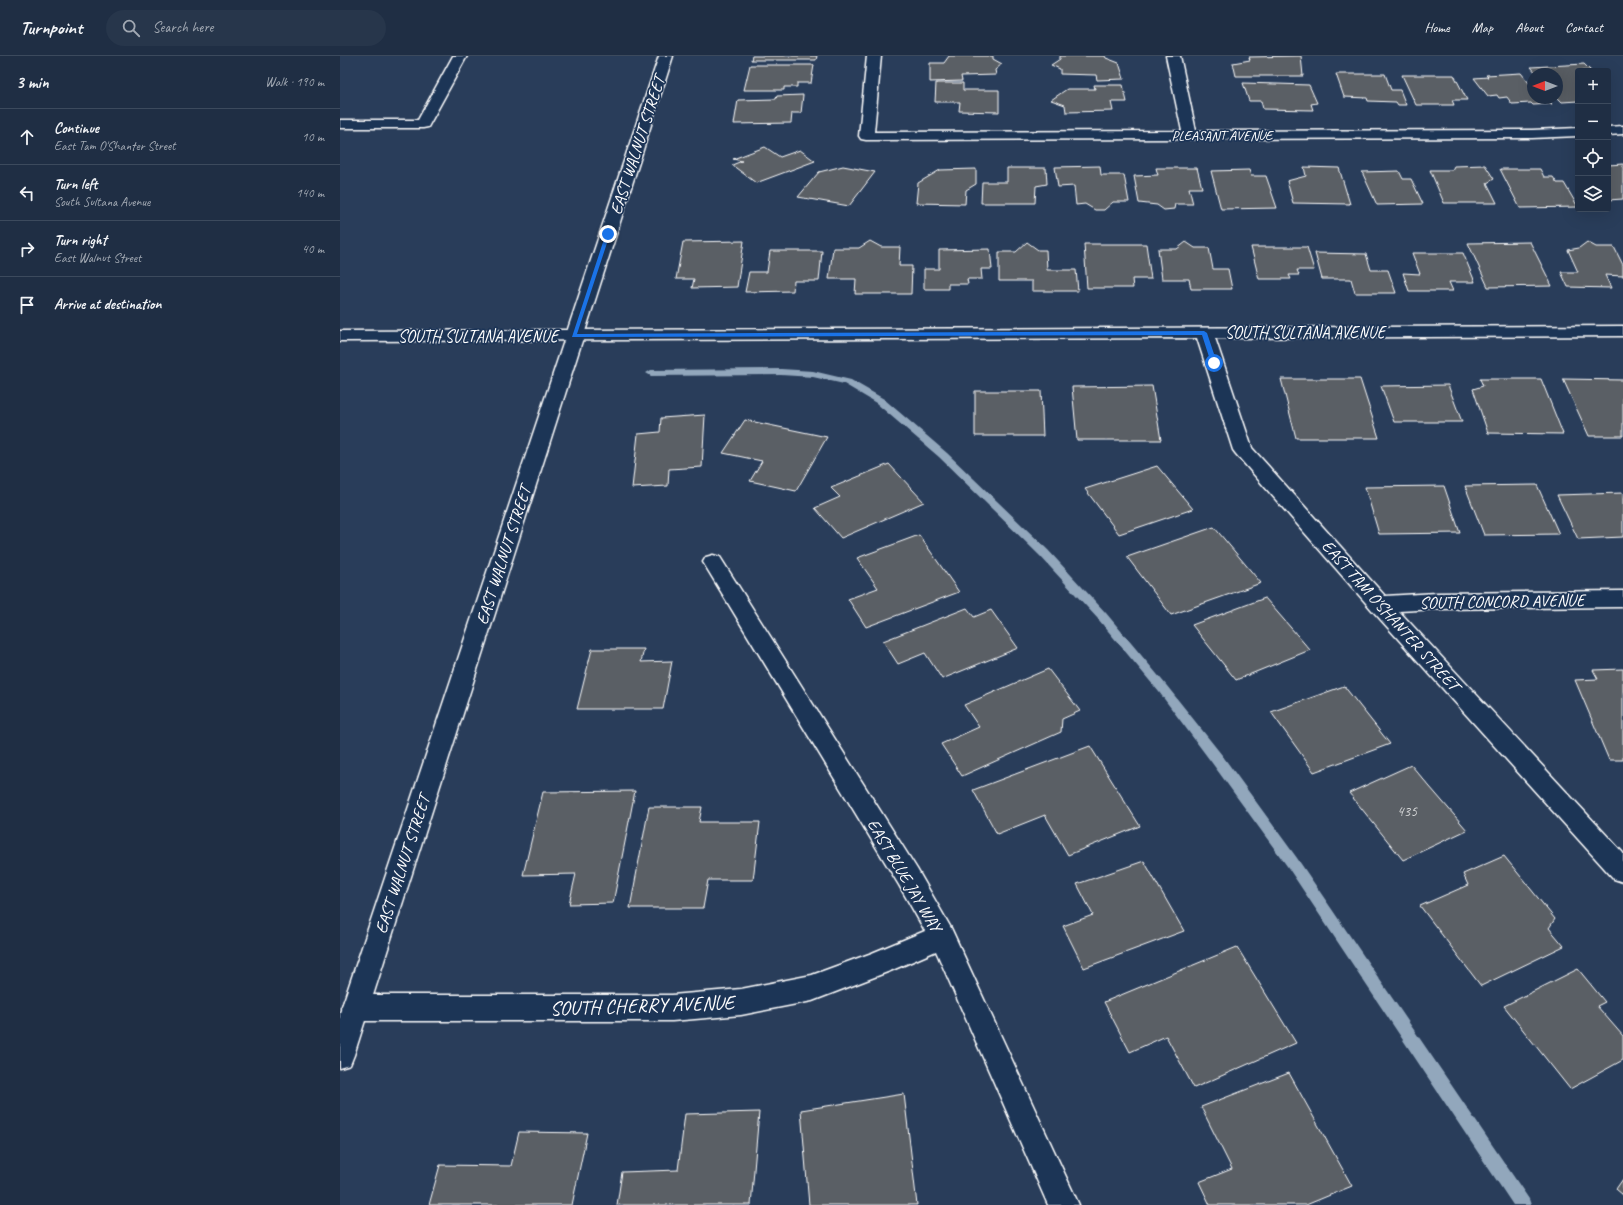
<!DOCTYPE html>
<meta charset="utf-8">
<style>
:root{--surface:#1f2e44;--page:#27364b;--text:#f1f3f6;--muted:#a1a8b2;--line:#3c4a5d}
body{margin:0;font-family:Caveat,sans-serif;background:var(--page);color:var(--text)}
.controls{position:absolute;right:12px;top:12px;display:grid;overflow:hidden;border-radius:4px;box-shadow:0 4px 16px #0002}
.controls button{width:36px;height:36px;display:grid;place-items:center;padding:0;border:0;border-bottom:1px solid var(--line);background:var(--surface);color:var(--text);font:20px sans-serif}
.compass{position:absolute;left:1187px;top:12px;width:36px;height:36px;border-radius:50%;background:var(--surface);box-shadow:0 4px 16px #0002;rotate:270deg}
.stop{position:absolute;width:12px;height:12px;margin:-9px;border:3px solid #1a73e8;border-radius:50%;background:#fff}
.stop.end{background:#1a73e8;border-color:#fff;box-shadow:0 1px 4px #0008}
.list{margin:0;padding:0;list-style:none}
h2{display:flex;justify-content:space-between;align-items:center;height:52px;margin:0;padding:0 16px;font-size:17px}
h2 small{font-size:13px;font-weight:400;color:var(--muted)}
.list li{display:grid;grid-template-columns:26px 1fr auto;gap:12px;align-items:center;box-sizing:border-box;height:56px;padding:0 16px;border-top:1px solid var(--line)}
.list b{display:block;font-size:15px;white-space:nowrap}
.list p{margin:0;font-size:13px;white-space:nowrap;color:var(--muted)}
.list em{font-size:13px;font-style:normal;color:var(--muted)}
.icon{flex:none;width:22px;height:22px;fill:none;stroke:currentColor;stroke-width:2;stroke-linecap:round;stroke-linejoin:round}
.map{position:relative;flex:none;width:1283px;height:1149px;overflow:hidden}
header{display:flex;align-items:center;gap:24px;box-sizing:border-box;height:56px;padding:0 20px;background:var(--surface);border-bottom:1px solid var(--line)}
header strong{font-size:19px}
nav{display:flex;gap:22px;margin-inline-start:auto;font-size:14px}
.search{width:280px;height:36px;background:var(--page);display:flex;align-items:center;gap:10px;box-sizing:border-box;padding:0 14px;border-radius:22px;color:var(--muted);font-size:15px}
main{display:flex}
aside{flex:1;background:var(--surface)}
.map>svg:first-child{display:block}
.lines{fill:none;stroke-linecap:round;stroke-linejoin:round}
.stream{fill:#92a7bc;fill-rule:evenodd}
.building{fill:#5a5f65;stroke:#fff}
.street-casing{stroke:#fff;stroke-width:3}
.secondary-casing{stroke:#fff;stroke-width:3}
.street{fill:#1d3557;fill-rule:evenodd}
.secondary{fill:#1d3557;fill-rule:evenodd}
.route{fill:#1a73e8}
.labels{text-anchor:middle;stroke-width:3.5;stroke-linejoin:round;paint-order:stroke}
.far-street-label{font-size:14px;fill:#fff;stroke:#1d3557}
.number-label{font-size:15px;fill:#d6d7d8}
.street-label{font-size:17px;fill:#fff;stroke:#1d3557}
.near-street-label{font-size:20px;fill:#fff;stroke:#1d3557}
</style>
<header>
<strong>Turnpoint</strong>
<div class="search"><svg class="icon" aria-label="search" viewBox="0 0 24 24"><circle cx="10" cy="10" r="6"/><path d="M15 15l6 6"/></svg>Search here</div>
<nav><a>Home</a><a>Map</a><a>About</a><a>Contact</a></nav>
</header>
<main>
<aside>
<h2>3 min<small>Walk · 190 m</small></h2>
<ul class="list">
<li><svg class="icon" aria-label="ahead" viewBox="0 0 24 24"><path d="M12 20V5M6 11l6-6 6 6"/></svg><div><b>Continue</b><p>East Tam O'Shanter Street</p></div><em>10 m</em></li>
<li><svg class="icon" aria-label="left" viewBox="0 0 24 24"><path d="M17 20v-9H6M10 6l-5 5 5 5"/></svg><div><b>Turn left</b><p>South Sultana Avenue</p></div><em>140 m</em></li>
<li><svg class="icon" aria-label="right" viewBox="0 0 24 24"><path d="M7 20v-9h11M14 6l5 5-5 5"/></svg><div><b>Turn right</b><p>East Walnut Street</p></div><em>40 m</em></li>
<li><svg class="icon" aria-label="arrive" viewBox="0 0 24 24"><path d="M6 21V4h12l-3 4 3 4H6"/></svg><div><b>Arrive at destination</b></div></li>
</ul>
</aside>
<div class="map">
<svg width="1283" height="1149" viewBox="0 0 1283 1149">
<rect width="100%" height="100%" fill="#293d5a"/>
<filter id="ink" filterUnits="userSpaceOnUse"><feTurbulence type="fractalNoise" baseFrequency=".025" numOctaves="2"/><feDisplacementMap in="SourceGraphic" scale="8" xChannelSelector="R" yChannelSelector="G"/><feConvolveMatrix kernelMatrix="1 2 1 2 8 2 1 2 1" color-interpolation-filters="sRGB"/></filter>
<g filter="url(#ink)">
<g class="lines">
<polygon class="stream" points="441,313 473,315 511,324 544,343 607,397 708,494 766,557 827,630 882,699 957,802 1189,1143 1191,1149 1173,1149 947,810 872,707 819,636 758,563 700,500 599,401 536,347 504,328 473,321 441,319 311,320 306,317 311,314"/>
</g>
<g class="building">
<polygon points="412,0 477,0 476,4 411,4"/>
<polygon points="609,0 653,0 653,3 662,8 655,14 656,19 621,20 622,25 590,26 590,7 604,7"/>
<polygon points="720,0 765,0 766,2 779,7 784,23 757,24 756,19 720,18 720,13 711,9 720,3"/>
<polygon points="961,0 963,20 896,20 893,7 910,4 909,1"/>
<polygon points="1244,8 1251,15 1238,15 1238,45 1222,46 1217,41 1217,18 1197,18 1191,11"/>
<polygon points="410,9 474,9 471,27 457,27 457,31 444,31 444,34 404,34"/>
<polygon points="1181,17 1193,32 1193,42 1207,42 1212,48 1193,49 1191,47 1172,48 1167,41 1159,42 1157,39 1148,40 1134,22 1148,21 1146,19"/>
<polygon points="996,18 1045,18 1051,34 1060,34 1066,49 1058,49 1056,46 1028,45 1027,42 1004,41"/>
<polygon points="1062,19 1114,19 1127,44 1112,44 1114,49 1076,49"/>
<polygon points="596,27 623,27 623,34 659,34 659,56 619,55 620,46 595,46"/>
<polygon points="903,27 969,29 977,47 971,48 973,54 923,53 921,45 909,45"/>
<polygon points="754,29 783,29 787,46 771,46 773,55 726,56 725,49 711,44 727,33 755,33"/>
<polygon points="463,39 461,57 452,57 451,67 394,68 398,44 436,43 437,40"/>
<polygon points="425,91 440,101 460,94 475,105 416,127 392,109 402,105 393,103"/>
<polygon points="1283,108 1283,143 1268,144 1268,109"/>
<polygon points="1145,109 1154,123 1147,127 1157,147 1104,147 1090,114 1112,114 1114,110"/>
<polygon points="503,110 535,116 509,150 458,141 479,116"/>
<polygon points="760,110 761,119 784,119 789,146 773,146 764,154 755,154 745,148 736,149 734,130 718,131 715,111"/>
<polygon points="964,111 999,112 1010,148 953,147 947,125 966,120"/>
<polygon points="667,112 706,112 707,128 696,130 695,147 641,147 642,126 667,126"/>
<polygon points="816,112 857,112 862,132 849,132 853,148 835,148 834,153 824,154 817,149 799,147 794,120 818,119"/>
<polygon points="636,113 636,128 626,134 625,148 576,147 578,127 600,114"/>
<polygon points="1160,113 1200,113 1204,121 1213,121 1217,127 1224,127 1238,151 1180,152"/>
<polygon points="909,114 911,120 926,120 937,152 881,153 871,115"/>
<polygon points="1059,115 1063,123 1071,123 1083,148 1037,149 1022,116"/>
<polygon points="404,185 397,231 352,232 354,223 336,223 343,186"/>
<polygon points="530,185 541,191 560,191 559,210 572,210 571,238 515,238 516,223 489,223 493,192 519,192"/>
<polygon points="687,186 698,194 706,194 707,214 736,214 738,235 692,235 692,225 659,225 659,196 676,196"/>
<polygon points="846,186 855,192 869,192 873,213 888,213 892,233 851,233 849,223 822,223 818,193 837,193"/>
<polygon points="1190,186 1212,230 1148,231 1128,187"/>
<polygon points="1247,186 1256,191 1274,191 1283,209 1283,220 1265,219 1271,232 1228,231 1221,216 1238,216 1228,194 1239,192"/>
<polygon points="744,188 806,188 811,223 792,223 793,232 747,232"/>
<polygon points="911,191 967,191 974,214 957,214 959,219 949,219 951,223 919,223"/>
<polygon points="650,193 652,213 641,213 642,223 627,223 628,228 608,228 608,233 584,233 584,213 599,213 599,194"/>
<polygon points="430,195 482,195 479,225 454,225 453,235 405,236 409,216 427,216"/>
<polygon points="975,197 1026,198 1031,214 1048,214 1056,237 1015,237 1011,223 982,223"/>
<polygon points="1072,197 1123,197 1135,226 1109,226 1113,235 1069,235 1063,217 1080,218"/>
<polygon points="941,323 1020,323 1039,382 956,382"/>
<polygon points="1140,323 1201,323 1223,378 1148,377 1133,333 1143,330"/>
<polygon points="1223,323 1283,324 1283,380 1249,380"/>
<polygon points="1108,329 1122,366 1054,366 1041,330"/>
<polygon points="812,330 821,384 737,384 732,331"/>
<polygon points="635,335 701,335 703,380 635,380"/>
<polygon points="365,359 362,411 329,413 328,430 292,432 298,378 320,376 321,362"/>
<polygon points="405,364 487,381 456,435 410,425 422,405 383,397"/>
<polygon points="549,408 584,446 501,482 475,452 500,441 491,432"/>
<polygon points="817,410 853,453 779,478 745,433"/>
<polygon points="1197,429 1219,478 1144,479 1125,430"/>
<polygon points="1104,430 1120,477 1039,478 1025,431"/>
<polygon points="1283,437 1283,481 1238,483 1217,439"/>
<polygon points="874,471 921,527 831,559 787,501"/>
<polygon points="579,479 619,536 526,571 508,543 538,532 517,502"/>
<polygon points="925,542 970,594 896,624 852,569"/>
<polygon points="627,552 634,561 651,554 678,592 602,623 585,597 558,608 543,585"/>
<polygon points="252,593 304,593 301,606 332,605 323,653 237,653"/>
<polygon points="708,613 740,655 722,663 721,676 622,720 601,688 639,671 624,649"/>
<polygon points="1283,613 1283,704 1269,704 1235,624 1258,623 1253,614"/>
<polygon points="1004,630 1050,688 974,716 931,656"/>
<polygon points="750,690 800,770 728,799 705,759 657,778 633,734"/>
<polygon points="1071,709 1127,774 1063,804 1009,737"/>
<polygon points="295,735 273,847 229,848 236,818 183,819 203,736"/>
<polygon points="309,751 362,751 359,766 420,766 413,824 368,824 363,852 290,852"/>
<polygon points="1164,800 1215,863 1209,872 1224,890 1141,930 1080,850 1128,829 1123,818"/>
<polygon points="804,805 844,875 744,912 723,870 753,859 737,828"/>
<polygon points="897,891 956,987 854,1032 826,980 790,996 764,946"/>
<polygon points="1238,913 1265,946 1257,950 1283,980 1283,1004 1230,1033 1164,950"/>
<polygon points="949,1017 1012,1130 966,1149 870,1149 859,1126 892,1113 861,1051"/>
<polygon points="564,1038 577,1149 469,1149 461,1054"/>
<polygon points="419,1056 411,1149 277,1149 282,1116 338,1114 345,1058"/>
<polygon points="179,1076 247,1077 232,1149 89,1149 100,1109 171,1110"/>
<polygon points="1283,1123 1283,1139 1276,1133"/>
</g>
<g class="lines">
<defs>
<g id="street">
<polygon points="113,0 127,0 88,71 83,72 0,72 0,64 78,64"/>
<polygon points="527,0 541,0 534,76 842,75 826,0 840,0 856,75 1192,74 1238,72 1238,80 1192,82 526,84 521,83 519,80"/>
<polygon points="1283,70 1283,78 1268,79 1268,71"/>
<polygon points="1283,270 1283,280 875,282 912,392 1045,540 1097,537 1283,535 1283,551 1097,553 1059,555 1283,797 1283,826 1274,823 1032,554 896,398 893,394 857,282 0,285 0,275"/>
<polygon points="373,499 380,501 577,813 611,872 739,1149 708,1149 596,895 550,915 472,945 401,959 332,965 15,965 5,961 1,952 5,943 15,939 332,939 401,933 472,919 532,897 585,875 559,829 363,506 366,501"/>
</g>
<polygon id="secondary" points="319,0 333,0 14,999 10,1009 0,1012 0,957"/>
</defs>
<use href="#street" class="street-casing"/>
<use href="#secondary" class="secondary-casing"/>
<use href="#street" class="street"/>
<use href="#secondary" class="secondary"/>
</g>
</g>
<polygon class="route" points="266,177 270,178 237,278 864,275 867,277 877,307 874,308 871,307 862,279 232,281"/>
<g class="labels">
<g class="far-street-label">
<text x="882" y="84">PLEASANT AVENUE</text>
</g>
<g class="number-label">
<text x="1067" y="760">435</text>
</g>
<g class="street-label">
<text transform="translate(297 89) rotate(-72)" y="6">EAST WALNUT STREET</text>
<text x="965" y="282">SOUTH SULTANA AVENUE</text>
<text x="138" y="286">SOUTH SULTANA AVENUE</text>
<text transform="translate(163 499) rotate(-72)" y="6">EAST WALNUT STREET</text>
<text transform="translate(1162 545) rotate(-1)" y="6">SOUTH CONCORD AVENUE</text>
<text transform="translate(1051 559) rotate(48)" y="6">EAST TAM O'SHANTER STREET</text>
<text transform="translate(62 808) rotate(-72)" y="6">EAST WALNUT STREET</text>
<text transform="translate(565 819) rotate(59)" y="6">EAST BLUE JAY WAY</text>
</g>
<g class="near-street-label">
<text transform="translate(302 949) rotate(-2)" y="7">SOUTH CHERRY AVENUE</text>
</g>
</g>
</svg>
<div class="controls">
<button>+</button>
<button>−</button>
<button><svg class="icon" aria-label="locate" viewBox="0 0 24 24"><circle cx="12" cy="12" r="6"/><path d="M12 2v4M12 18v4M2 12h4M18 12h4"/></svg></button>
<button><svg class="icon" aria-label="layers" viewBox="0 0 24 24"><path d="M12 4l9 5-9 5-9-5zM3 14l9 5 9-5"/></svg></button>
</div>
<svg class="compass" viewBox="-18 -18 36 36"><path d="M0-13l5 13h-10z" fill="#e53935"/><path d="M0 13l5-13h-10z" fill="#a1a8b2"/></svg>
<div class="stop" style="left:874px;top:307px"></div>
<div class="stop end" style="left:268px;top:178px"></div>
</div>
</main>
